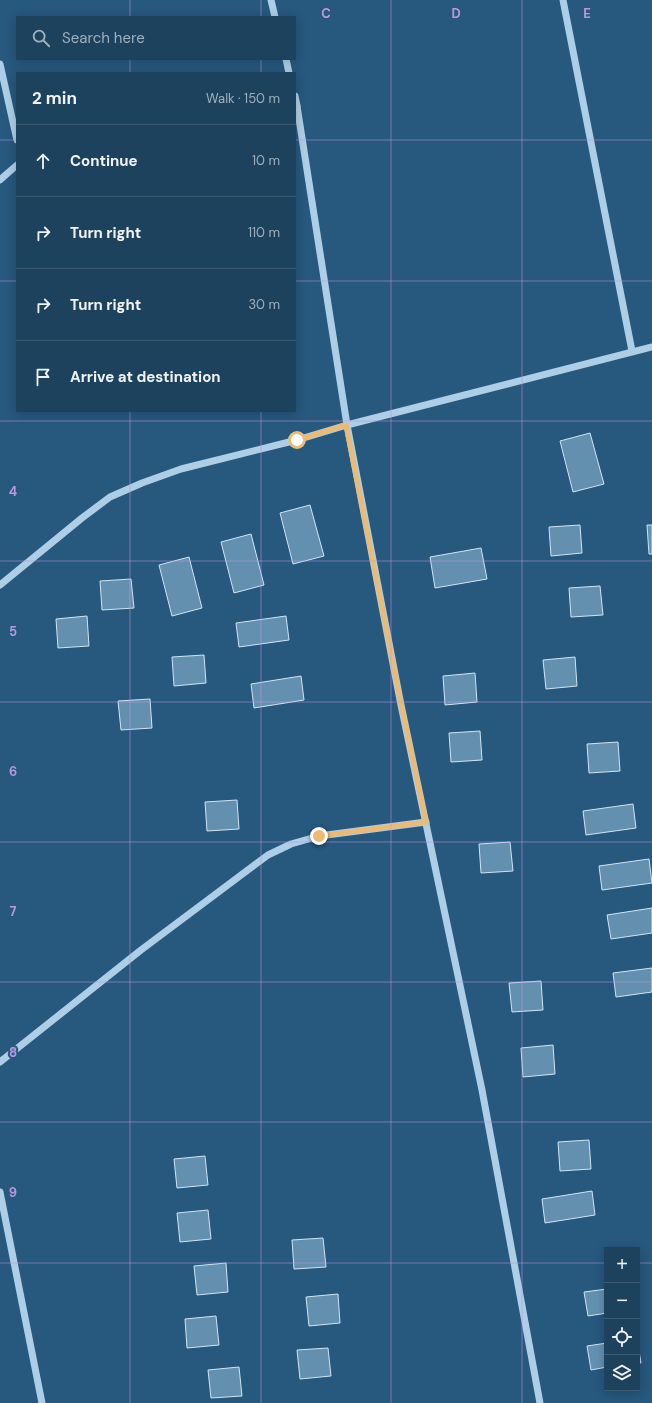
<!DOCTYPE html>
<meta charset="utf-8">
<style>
:root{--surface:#1d425e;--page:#254964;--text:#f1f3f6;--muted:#a0b0bc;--line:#3b5b73}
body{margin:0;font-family:"DM Sans",sans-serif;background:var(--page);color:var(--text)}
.controls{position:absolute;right:12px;bottom:12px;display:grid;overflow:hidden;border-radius:0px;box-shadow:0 2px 10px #0003}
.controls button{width:36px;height:36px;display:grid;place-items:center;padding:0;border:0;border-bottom:1px solid var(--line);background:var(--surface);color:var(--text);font:20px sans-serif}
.stop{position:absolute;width:12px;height:12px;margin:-9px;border:3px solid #edba73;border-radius:50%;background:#fff}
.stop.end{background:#edba73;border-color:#fff;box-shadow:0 1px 4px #0008}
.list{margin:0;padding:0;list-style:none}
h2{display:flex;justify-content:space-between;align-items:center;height:52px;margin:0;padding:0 16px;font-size:17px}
h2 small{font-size:13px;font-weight:400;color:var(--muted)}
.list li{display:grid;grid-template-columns:26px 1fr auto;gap:12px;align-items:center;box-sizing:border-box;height:72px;padding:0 16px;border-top:1px solid var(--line)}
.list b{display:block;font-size:15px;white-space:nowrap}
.list em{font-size:13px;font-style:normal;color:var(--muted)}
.icon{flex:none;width:22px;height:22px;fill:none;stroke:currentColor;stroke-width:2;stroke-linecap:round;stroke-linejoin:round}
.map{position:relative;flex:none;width:652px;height:1403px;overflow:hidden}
.search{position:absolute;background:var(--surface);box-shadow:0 2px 10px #0003;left:16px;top:16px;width:280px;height:44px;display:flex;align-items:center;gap:10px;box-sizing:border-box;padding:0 14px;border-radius:0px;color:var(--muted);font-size:15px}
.panel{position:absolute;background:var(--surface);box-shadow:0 2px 10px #0003;left:16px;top:72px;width:280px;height:340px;border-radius:0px}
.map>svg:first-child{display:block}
.building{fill:#6490b0;stroke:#d0e5f4}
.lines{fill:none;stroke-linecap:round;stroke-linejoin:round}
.minor{stroke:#adcee5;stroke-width:7}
.route{stroke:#edba73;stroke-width:5}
.grid{fill:none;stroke:#bd96df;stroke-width:1;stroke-opacity:0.55}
.grid-label{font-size:13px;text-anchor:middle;font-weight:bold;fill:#bd96df;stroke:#27587e;stroke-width:4;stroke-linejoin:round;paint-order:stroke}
</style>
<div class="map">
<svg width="652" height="1403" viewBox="0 0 652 1403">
<rect width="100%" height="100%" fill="#27587e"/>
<g class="building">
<polygon points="590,433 604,484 573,492 560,441"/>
<polygon points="310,505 324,556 293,564 280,513"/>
<polygon points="580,525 582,553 551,556 549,527"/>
<polygon points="647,525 652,525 652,554 649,554"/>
<polygon points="251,534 264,585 234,593 221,542"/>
<polygon points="481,548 487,579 435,588 430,557"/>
<polygon points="189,557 202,608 172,616 159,565"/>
<polygon points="131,579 134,608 102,610 100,581"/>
<polygon points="600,586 603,615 571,617 569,588"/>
<polygon points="87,616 89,646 58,648 56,619"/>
<polygon points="286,616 289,640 239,647 236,623"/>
<polygon points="204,655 206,683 174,686 172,657"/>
<polygon points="575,657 577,686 546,689 543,660"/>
<polygon points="475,673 477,702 445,705 443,676"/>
<polygon points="301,676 304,700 254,708 251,684"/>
<polygon points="150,699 152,728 121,730 118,701"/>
<polygon points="480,731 482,760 451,762 449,733"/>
<polygon points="618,742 620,771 589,773 587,744"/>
<polygon points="237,800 239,829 207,831 205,802"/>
<polygon points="633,804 636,828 586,835 583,811"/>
<polygon points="510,842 513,871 481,873 479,844"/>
<polygon points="649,859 652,883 602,890 599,866"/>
<polygon points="652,908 652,933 611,939 607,915"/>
<polygon points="652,968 652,992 616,997 613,973"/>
<polygon points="541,981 543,1010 512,1012 509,983"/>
<polygon points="553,1045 555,1074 523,1077 521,1048"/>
<polygon points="589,1140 591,1169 560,1171 558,1142"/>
<polygon points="205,1156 208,1185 177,1188 174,1159"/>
<polygon points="592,1191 595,1215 545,1223 542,1199"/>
<polygon points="208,1210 211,1239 180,1242 177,1213"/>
<polygon points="323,1238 326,1267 294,1269 292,1240"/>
<polygon points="226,1263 228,1292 197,1295 194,1266"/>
<polygon points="607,1289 607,1313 588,1316 584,1292"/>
<polygon points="338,1294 340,1323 309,1326 306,1297"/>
<polygon points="216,1316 219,1345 187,1348 185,1319"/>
<polygon points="637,1339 641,1363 637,1363"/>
<polygon points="607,1343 607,1367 591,1370 587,1346"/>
<polygon points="328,1348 331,1376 300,1379 297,1350"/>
<polygon points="239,1367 242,1396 211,1398 208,1370"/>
</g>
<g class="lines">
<g class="minor">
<polyline points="271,0 275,17"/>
<polyline points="563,0 632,351"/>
<polyline points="286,59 289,73"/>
<polyline points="0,64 17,140"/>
<polyline points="295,96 297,106 295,106"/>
<polyline points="297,106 347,425 401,705 482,1090 540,1403"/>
<polyline points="0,180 17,165"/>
<polyline points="0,585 82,518 110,497 142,483 181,469 297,440 347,425 652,347"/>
<polyline points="0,1062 141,950 268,855 291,844 319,836 426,822"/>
<polyline points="0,1192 42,1403"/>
</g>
</g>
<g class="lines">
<polyline class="route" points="297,440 346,425 401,704 426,822 319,836"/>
</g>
<path class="grid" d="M130 0V17M261 0V17M391 0V1403M522 0V1403M130 59V73M261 59V73M0 140H17M295 140H652M0 281H17M295 281H652M130 411V1403M261 411V1403M0 421H652M0 561H652M0 702H652M0 842H652M0 982H652M0 1122H652M0 1263H607M637 1263H652"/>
<g class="grid-label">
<text x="326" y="18">C</text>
<text x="456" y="18">D</text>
<text x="587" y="18">E</text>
<text x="13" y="496">4</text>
<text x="13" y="636">5</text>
<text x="13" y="776">6</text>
<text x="13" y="916">7</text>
<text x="13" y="1057">8</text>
<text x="13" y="1197">9</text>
</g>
</svg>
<div class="controls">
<button>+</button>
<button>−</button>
<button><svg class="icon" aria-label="locate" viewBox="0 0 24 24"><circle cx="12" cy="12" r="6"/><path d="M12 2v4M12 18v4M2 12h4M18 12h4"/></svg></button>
<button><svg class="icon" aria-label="layers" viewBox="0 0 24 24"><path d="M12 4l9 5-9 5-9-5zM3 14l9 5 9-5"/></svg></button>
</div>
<div class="stop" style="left:297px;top:440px"></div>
<div class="stop end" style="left:319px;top:836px"></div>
<div class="search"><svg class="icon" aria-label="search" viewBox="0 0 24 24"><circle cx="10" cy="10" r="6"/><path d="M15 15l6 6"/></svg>Search here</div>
<section class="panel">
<h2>2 min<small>Walk · 150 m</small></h2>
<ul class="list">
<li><svg class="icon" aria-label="ahead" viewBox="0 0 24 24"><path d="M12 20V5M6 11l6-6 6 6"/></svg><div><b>Continue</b></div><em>10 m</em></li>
<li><svg class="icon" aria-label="right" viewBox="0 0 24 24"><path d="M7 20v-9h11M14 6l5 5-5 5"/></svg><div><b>Turn right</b></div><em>110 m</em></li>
<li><svg class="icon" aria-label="right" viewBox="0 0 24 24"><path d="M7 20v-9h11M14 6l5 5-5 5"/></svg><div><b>Turn right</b></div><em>30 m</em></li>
<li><svg class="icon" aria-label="arrive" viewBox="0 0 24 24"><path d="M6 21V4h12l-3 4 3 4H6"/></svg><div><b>Arrive at destination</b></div></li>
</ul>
</section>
</div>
